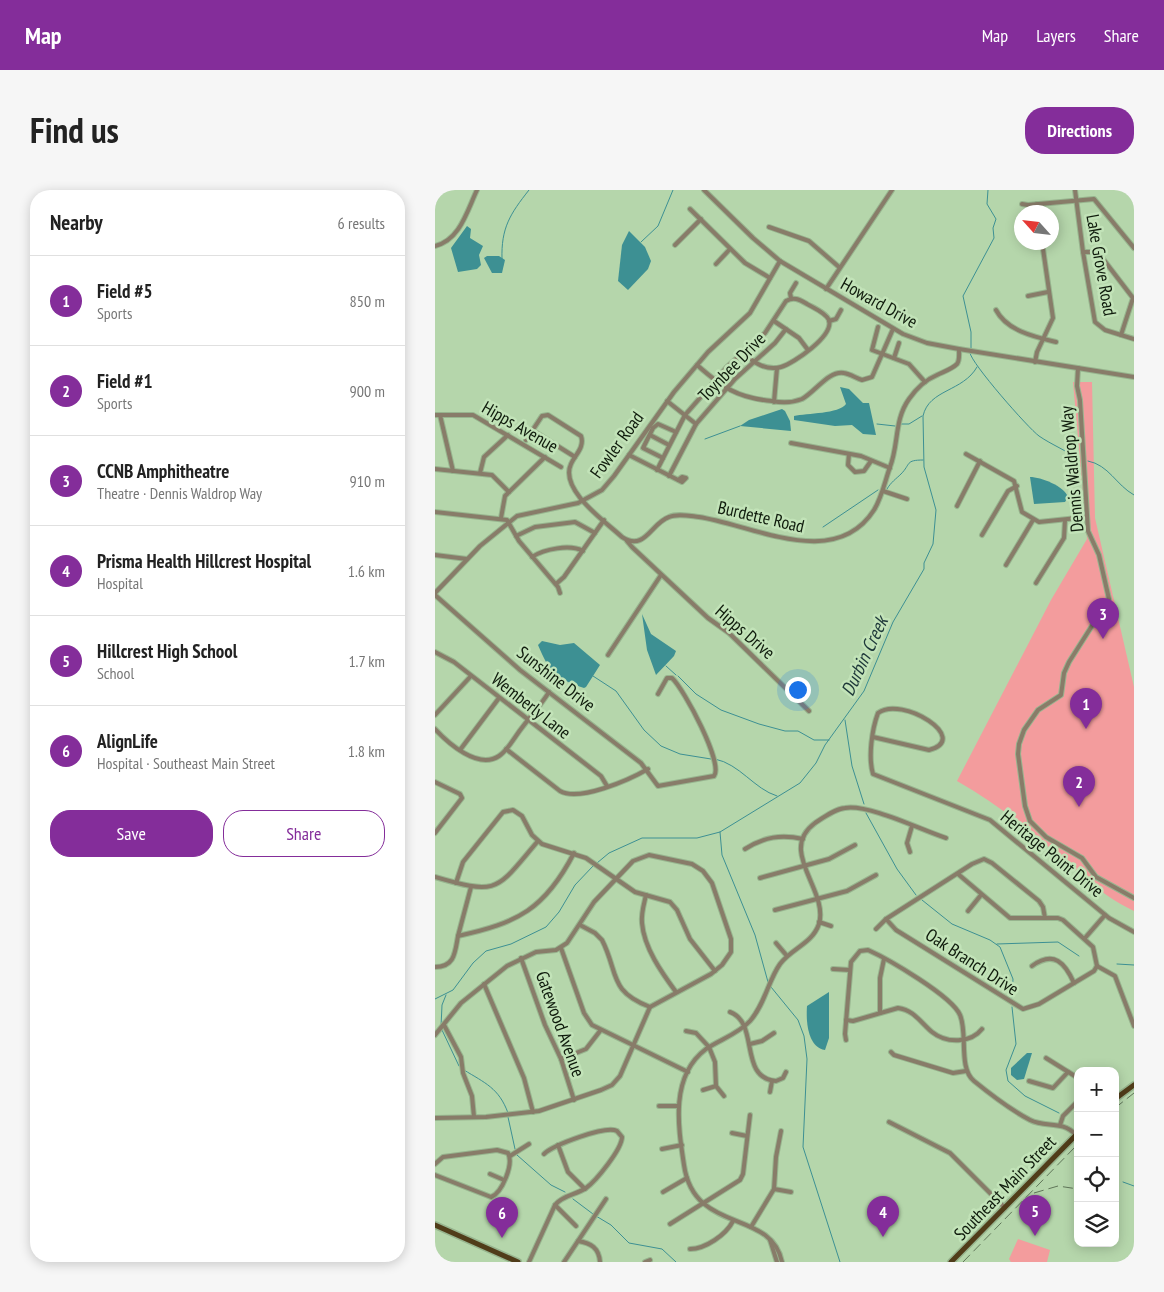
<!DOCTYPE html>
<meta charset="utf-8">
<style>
:root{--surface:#fff;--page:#f6f6f6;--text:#222;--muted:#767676;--line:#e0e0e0;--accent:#842d9a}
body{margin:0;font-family:"PT Sans Narrow",sans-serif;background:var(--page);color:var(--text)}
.controls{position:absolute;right:15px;bottom:15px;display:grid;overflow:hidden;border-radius:10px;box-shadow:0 2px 12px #0003}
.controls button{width:45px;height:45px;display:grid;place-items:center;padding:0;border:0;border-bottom:1px solid var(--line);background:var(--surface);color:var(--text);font:25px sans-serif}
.compass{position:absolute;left:579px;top:15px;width:45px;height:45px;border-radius:50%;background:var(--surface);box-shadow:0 2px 12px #0003;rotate:297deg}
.you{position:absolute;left:362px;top:499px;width:18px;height:18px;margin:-12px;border:4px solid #fff;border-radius:50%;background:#1a73e8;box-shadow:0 0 0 8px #1a73e833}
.badge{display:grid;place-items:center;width:32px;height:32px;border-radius:50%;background:var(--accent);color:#fff;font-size:16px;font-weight:700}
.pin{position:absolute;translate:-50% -41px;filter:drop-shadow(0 1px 2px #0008)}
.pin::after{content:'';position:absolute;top:26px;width:18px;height:15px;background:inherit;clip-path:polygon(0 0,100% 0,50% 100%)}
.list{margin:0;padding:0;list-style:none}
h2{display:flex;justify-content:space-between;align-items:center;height:65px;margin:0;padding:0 20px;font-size:21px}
h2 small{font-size:16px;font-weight:400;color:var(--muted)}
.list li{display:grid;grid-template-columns:32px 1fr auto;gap:15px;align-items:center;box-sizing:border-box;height:90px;padding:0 20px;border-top:1px solid var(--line)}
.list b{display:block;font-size:19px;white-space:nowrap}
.list p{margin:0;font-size:16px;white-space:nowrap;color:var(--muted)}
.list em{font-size:16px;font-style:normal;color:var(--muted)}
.actions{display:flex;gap:10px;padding:15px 20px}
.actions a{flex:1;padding:11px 0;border:1px solid var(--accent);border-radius:20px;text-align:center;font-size:18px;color:var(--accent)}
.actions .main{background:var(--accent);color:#fff}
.icon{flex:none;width:28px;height:28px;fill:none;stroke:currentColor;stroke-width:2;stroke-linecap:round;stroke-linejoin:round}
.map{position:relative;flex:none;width:699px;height:1072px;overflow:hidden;border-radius:20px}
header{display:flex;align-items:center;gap:30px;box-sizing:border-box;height:70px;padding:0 25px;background:var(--accent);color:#fff}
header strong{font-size:24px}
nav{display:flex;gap:28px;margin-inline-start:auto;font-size:18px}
.intro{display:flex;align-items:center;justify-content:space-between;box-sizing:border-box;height:120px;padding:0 30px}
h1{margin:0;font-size:35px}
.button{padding:12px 22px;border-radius:20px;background:var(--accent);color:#fff;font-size:18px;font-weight:700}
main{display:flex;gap:30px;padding:0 30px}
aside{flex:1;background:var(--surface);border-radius:20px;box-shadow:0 2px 12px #0003}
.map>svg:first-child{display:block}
.green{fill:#f39c9d}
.water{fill:#3d9093}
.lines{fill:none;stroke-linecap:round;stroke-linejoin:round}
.stream{stroke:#3d9093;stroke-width:1}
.minor-casing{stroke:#97b48e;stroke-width:6}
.major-casing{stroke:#97b48e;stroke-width:8}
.minor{stroke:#887c69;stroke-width:4}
.major{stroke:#503c19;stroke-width:5}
.rail{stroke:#607659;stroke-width:1;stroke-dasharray:10 5;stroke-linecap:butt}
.labels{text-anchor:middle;stroke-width:5;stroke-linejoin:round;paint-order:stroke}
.street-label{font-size:18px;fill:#0f1b0c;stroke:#c2e3b8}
.water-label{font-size:19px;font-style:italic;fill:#1e3839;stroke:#c2e3b8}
</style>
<header>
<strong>Map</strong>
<nav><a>Map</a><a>Layers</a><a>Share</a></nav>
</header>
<div class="intro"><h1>Find us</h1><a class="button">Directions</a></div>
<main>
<aside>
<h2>Nearby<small>6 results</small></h2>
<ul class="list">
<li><span class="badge">1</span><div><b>Field #5</b><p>Sports</p></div><em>850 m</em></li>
<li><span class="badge">2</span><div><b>Field #1</b><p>Sports</p></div><em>900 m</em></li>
<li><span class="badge">3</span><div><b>CCNB Amphitheatre</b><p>Theatre · Dennis Waldrop Way</p></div><em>910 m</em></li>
<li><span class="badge">4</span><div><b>Prisma Health Hillcrest Hospital</b><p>Hospital</p></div><em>1.6 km</em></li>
<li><span class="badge">5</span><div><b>Hillcrest High School</b><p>School</p></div><em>1.7 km</em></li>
<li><span class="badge">6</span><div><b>AlignLife</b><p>Hospital · Southeast Main Street</p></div><em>1.8 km</em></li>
</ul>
<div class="actions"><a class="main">Save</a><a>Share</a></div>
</aside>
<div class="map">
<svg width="699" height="1072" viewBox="0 0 699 1072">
<rect width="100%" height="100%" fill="#b5d6ab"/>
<g class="green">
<path d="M638 192H657L660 328 699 497V721C665 705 639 678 610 654 582 630 554 609 522 591L616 410 652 349Z"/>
<polygon points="583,1049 615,1060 612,1072 576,1072 574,1069"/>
</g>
<g class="water">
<polygon points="32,36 36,39 35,48 48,56 44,65 46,75 42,79 23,82 16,58"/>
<polygon points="194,41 210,57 216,71 213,79 193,100 183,91 187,55"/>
<polygon points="52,66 64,66 70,70 67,83 57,83 49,68"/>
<path d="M405 197 414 199 428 213H434L441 245 428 244 417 235 400 236 359 230V226C372 223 404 224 411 214Z"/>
<polygon points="347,219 350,221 355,231 356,241 305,236 314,230"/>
<path d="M595 287C606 287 629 296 633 307L630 312 599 314Z"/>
<polygon points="207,424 216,444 241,461 239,466 221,485 212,460"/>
<path d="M107 451 125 455 139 453 165 475 151 497 149 498C120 488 115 483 103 455Z"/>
<path d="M394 802V848L390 860C372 857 371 830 372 816Z"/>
<polygon points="592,863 597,863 589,889 582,890 576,885 576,878"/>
</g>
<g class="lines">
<g class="stream">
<polyline points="206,52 223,36 238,0"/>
<path d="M67 69C66 38 75 24 94 0"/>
<polyline points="536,159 536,142 528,106 559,48 558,38 561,29 552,14 553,0"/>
<path d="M535 163C536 173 593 238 604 246 617 255 631 260 644 270"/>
<polyline points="442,234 460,236"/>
<polyline points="466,234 474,234 487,226"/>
<polyline points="270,249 305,236"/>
<path d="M653 271C674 275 681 295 699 305"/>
<path d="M452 299C456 292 461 289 466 284 476 274 470 270 488 270"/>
<polyline points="388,337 443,300"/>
<polyline points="231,476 241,485"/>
<polyline points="158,486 181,501 209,540 226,556 245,564 276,569"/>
<polyline points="243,486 261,504 286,520 324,534 350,541 363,541 379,550 394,550"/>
<polyline points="410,530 417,576 429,614"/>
<path d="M280 569C305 574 319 599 342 606"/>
<polyline points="431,623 462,679 481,705"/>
<polyline points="285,642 287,665 320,745 333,792"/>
<path d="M162 673 174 663 207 648H262L285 642 365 593 381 573 390 555 429 501 458 432 489 379V373L498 354 501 320 489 277 488 226C494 199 528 202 542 177"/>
<polyline points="487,710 517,734 555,750 565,757 578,789 577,807"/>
<polyline points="562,754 623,752 644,766"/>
<polyline points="682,774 699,775"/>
<polyline points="336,797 363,830 369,846 372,869 368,957 405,1072"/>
<polyline points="0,809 18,800 38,773 51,761 76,754 111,737 124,722 140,695 159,675"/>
<polyline points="577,817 581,854 571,880 573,891 590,906 624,923"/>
<polyline points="6,837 7,815 11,805"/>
<polyline points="7,840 24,876"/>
<path d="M29 880C50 893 64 898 73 923"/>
<polyline points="73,927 80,959"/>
<polyline points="82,965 116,995 130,1002"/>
<polyline points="688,992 699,996"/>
<polyline points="138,1009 158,1024"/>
<polyline points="161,1026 176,1035 194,1053 227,1059 241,1072"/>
</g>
<defs>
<g id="minor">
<polyline points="269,0 318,48 345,71 468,144 492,153 524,159 699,187"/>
<polyline points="640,0 648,62 660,132 670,140 699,149"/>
<polyline points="587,14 593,15 659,9 699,58"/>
<polyline points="602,14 603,22"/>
<polyline points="255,19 310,73 335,88"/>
<polyline points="334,37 374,51 404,77"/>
<polyline points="240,55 266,29"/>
<path d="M0 56C25 50 32 21 42 0"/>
<polyline points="648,62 658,62 665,65 698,108 686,145"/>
<polyline points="281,74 295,59"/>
<polyline points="391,99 457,0"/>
<polyline points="593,106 613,102"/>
<polyline points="356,108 355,103 361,93"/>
<path d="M561 120C572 141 600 147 621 152"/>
<polyline points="339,131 364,148 373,160"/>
<polyline points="394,131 401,129 406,120"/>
<polyline points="443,137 437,160 474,174 490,192"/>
<polyline points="459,168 464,153"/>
<polyline points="600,172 602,162 618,128 607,52"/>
<path d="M262 175C287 197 302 208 337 211 347 213 357 213 367 209 380 202 394 180 409 183 415 184 421 188 427 190L437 187 458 139"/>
<polyline points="643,178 642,196 645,210 653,341 664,365 674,409 634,472 629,483 626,505 603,520 589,540 584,554 583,564 590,616 595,631 611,647 647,668 661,687 699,708"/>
<polyline points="232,211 261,234"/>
<polyline points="339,212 342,178"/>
<polyline points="0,225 38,225 126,277"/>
<polyline points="5,225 18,281"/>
<polyline points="97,240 140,267"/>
<polyline points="215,245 234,255"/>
<path d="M91 250 107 226 113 225 146 246C150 257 140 265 136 274 124 300 171 332 187 347 210 362 216 333 234 327 242 323 255 326 264 327 318 335 400 381 439 320 447 307 450 291 455 277 464 254 459 230 474 209 481 199 490 190 502 185 508 182 517 179 522 174 525 170 524 164 524 159"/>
<polyline points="356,253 426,266 455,278"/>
<polyline points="414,264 413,275 420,282 429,281 436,271"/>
<polyline points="531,264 579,291 587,322 604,332 652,327"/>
<polyline points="194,265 247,292 251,288 247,287 243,290"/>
<polyline points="228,268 208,258 218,238 223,234 241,242"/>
<polyline points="0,279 57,285 74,302"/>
<path d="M222 280 250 225 292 177 330 143 351 111C359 106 365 110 372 114 379 118 391 123 394 130 399 146 359 173 346 177 332 181 317 173 309 162"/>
<polyline points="45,283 49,267 73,245"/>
<polyline points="234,286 261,234 300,189 340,153 351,139"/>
<polyline points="448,301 472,309"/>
<polyline points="522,316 545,271"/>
<polyline points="0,322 72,330 84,351 123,397 125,403"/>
<polyline points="66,328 70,306 110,267"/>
<polyline points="547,345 573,301 582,296"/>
<polyline points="81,346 100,337 140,332 160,343"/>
<polyline points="192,351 197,357 273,428 294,443 374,521"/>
<polyline points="0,365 32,369"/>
<path d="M97 367C109 359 135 354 148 361"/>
<polyline points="571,375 598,330"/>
<polyline points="601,393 629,348 630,330"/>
<polyline points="121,394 129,387 169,330"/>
<polyline points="0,403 45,356 82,326 143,313 167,300 179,286 239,202 273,162 315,123 345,71"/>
<path d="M0 405 85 480 206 573 223 596 279 586C289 574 249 499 237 488H232L223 504"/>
<polyline points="0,462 19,472 166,586 172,596"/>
<polyline points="173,465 226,385"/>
<polyline points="0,525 36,486"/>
<path d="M0 539C13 553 43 580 64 566 73 560 79 548 86 539 95 527 106 515 114 502"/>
<path d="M438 547 494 560C537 549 467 505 443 523 437 539 433 567 438 584L555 630 674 728 699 742"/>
<path d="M71 559 125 601C144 612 194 590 213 579"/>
<polyline points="25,560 64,508"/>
<polyline points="0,592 25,604 27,608 0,643"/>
<path d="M310 659C329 647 346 644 368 649"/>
<polyline points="475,662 472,653 477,636"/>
<polyline points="523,684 575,728 623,728 628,730 658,757 662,776"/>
<path d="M0 687C65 706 61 700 103 651"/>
<polyline points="325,688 394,669 420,655"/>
<polyline points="21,693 28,672 68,622 78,620 87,626 97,645 107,654 151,668 200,702 235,712 242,720 255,749 280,781"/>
<path d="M211 705C209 714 206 723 207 733 209 758 227 783 241 802"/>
<polyline points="340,720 412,701 441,685"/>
<polyline points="533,721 546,705"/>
<polyline points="451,729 461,740 588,819 604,814 659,781 662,776"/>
<polyline points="384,732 396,736"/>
<path d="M145 735 160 743 167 750C184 783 173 801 215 817"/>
<polyline points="441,739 451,729 537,674 549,669 557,673 604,711 608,717 610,728"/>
<polyline points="23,746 36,697"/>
<polyline points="650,748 670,725"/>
<polyline points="341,753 352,766"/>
<polyline points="126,758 149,823 157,835 253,882"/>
<polyline points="86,768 110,835 126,869 139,910"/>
<path d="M597 776C619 760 630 773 639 793"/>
<polyline points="662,776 680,786 699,836"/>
<path d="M0 777C20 777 20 762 23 746 83 733 110 719 139 663"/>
<polyline points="398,779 415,780"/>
<polyline points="49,794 89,888 98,922"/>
<path d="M295 822C325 833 303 888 341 891L348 888 351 882"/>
<polyline points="445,823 445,788 449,769"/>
<path d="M411 830 418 831 463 818C479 820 486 833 497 842 512 854 536 853 547 839"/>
<polyline points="9,835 26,867 28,883 37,906 39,927"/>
<polyline points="251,841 261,843 274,857 280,872 281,896 289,906"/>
<polyline points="0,845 26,813 72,776 101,762 121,760 132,753 159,712 198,671 214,665 257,674 268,681 277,693 296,749 296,762 287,775 276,784 215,817 185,886 177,895 166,900 104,921 51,927 0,928"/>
<path d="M411 850 410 844 416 772 425 761 433 760C453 769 517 806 525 825 533 843 523 878 539 891 555 904 576 920 595 930 611 938 627 930 641 945"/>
<polyline points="315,854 327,851 339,843"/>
<polyline points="456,862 459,865 518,883 531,881"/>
<polyline points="611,868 643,888"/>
<polyline points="126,869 151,859 165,841"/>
<polyline points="594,891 618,898 633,882"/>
<polyline points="268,900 281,896"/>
<polyline points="335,902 337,891"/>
<polyline points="224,916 244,916"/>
<polyline points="454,932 515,963 570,1018"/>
<polyline points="625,935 628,926 643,911"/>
<polyline points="297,943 312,946"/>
<polyline points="123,955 133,982 150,999"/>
<polyline points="227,959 247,955"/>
<polyline points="75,966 94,954"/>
<path d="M0 974 8 967 62 960 73 963C79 974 67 1003 56 1007L0 985"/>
<polyline points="55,984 69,990"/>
<polyline points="339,999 356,1002"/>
<polyline points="228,1002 252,988"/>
<polyline points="120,1015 141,1036"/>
<polyline points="235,1034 305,990 308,984 315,925"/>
<polyline points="316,1037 339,999 341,967 346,941"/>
<polyline points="335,1050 342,1072"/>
<polyline points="143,1051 171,1009"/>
<path d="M255 1059C270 1059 291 1045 298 1031"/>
<path d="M94 1072 120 1015C128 1005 141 1005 151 998 161 991 187 959 187 947L182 941C171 935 118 955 109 964"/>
<path d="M129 1072 143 1051C156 1053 164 1058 165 1072"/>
<polyline points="210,1072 215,1070"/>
<path d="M347 1072C336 1018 259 1045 249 975 243 936 235 886 271 859 286 849 303 844 315 831 330 814 333 791 345 774 357 758 377 754 384 734 394 700 342 661 380 633 389 627 400 619 410 618 434 614 486 640 511 648"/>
</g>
<g id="major">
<polyline points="680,909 699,895"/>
<polyline points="0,1035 83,1072"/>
<polyline points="516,1072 643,943"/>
</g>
</defs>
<use href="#minor" class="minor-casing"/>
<use href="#major" class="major-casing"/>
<use href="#minor" class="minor"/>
<use href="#major" class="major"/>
<g class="rail">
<polyline points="680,918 699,903"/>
<polyline points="599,1003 623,996 643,999"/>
<polyline points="0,1064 11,1072"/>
<polyline points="528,1072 643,954"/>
</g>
</g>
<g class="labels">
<g class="street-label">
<text transform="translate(666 75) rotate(80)" y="6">Lake Grove Road</text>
<text transform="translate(444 113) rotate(29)" y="6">Howard Drive</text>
<text transform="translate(297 177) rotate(-46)" y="6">Toynbee Drive</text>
<text transform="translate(85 237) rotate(30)" y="6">Hipps Avenue</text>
<text transform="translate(182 255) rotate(-54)" y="6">Fowler Road</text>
<text transform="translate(637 279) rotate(-95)" y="6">Dennis Waldrop Way</text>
<text transform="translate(326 327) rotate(13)" y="6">Burdette Road</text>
<text transform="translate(310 442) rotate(41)" y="6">Hipps Drive</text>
<text transform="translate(121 489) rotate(38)" y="6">Sunshine Drive</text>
<text transform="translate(96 516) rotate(38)" y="6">Wemberly Lane</text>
<text transform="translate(617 664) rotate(39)" y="6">Heritage Point Drive</text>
<text transform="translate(537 772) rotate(33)" y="6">Oak Branch Drive</text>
<text transform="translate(125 834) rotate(70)" y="6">Gatewood Avenue</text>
<text transform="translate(570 998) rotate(-46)" y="6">Southeast Main Street</text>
</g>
<g class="water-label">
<text transform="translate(429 466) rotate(-65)" y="7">Durbin Creek</text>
</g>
</g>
</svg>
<div class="controls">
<button>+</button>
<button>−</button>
<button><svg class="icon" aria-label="locate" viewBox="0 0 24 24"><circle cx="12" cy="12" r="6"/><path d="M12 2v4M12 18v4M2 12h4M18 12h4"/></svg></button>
<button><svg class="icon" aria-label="layers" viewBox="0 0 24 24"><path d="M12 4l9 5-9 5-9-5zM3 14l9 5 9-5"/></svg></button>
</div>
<svg class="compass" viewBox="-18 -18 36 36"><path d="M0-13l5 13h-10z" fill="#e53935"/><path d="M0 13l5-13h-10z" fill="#767676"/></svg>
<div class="you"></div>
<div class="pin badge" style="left:651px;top:539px">1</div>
<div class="pin badge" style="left:644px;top:617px">2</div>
<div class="pin badge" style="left:668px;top:449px">3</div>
<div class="pin badge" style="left:448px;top:1047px">4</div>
<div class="pin badge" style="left:600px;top:1046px">5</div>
<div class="pin badge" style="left:67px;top:1048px">6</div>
</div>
</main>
